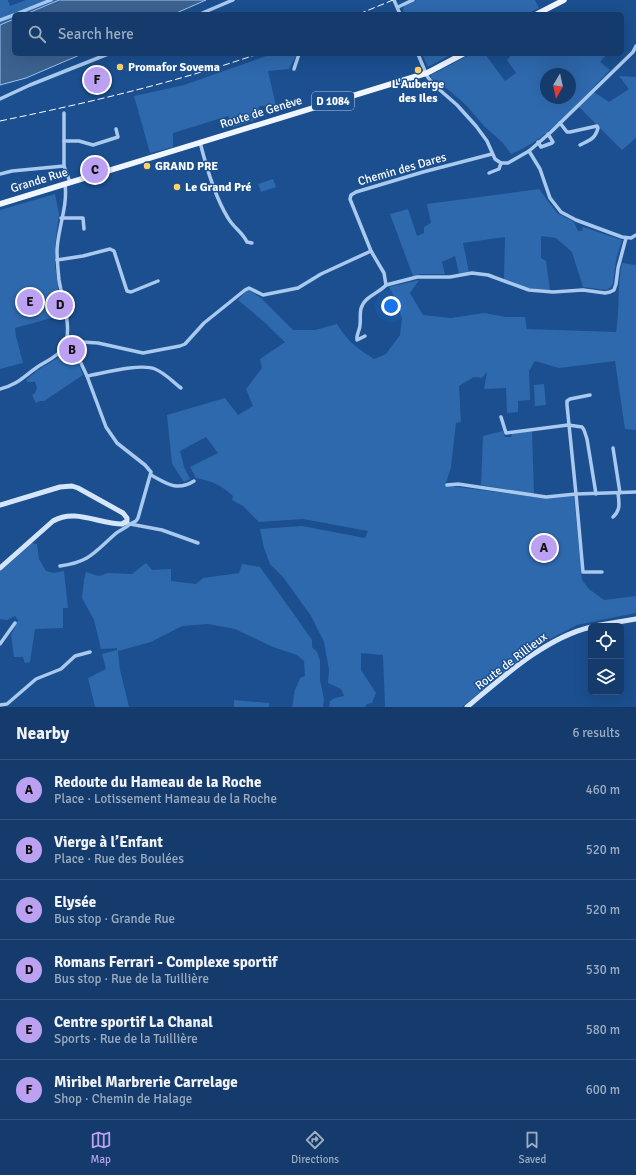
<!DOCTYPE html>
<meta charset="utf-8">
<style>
:root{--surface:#143b6b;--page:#214673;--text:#f1f3f6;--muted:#9dadc1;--line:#33557e;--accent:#bca0f2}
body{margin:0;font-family:Signika,sans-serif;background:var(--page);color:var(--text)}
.controls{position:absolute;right:12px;bottom:12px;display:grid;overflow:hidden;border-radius:6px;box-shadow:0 4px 16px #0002}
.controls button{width:36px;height:36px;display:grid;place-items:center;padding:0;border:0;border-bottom:1px solid var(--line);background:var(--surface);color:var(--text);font:20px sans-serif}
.compass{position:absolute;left:540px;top:68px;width:36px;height:36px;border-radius:50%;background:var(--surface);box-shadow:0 4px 16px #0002;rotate:189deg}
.you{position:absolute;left:391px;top:306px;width:14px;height:14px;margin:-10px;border:3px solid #fff;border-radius:50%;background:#1a73e8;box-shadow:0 0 0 6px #1a73e833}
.badge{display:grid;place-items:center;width:26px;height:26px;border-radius:50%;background:var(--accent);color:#111;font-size:13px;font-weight:700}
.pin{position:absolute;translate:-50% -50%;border:2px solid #fff;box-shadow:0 1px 4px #0006}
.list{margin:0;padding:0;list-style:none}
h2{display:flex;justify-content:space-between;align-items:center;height:52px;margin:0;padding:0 16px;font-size:17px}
h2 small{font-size:13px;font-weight:400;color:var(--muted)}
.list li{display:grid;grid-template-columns:26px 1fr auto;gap:12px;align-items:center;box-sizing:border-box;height:60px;padding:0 16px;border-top:1px solid var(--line)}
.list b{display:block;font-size:15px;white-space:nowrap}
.list p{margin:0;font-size:13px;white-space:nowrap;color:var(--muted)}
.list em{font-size:13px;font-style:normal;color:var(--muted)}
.icon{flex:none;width:22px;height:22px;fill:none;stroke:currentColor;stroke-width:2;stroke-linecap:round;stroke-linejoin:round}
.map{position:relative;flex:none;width:636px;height:707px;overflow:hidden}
.search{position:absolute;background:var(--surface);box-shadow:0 4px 16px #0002;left:12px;right:12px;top:12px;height:44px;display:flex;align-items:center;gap:10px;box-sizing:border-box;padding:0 14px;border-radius:6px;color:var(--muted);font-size:15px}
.sheet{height:412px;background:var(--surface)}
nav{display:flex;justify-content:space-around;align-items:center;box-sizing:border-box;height:56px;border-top:1px solid var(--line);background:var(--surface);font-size:11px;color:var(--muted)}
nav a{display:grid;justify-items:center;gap:2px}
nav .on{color:var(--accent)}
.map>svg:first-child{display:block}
.green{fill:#2e69ad;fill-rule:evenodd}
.water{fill:#3c6290;stroke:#9cc4f0}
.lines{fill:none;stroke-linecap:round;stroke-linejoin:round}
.street{stroke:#a9c9ee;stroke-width:3.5}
.secondary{stroke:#d6e6fa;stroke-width:5}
.primary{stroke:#f0f6ff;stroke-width:5.5}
.rail{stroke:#fff;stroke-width:1;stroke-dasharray:7 3;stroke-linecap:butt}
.poi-dot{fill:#ffd166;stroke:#1b4f8f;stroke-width:1.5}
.labels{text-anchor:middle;stroke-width:3;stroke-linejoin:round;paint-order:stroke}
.shield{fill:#1b4f8f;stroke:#bbcadd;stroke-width:1}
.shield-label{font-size:11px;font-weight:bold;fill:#fff}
.poi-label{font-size:12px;font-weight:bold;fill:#fff;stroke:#1b4f8f;text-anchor:start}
.street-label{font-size:12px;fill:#fff;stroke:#1b4f8f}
</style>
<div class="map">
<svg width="636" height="707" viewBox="0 0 636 707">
<rect width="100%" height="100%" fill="#1b4f8f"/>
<g class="green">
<polygon points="0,0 8,0 10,6 26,0 61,0 28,14 14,14 14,20 0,25"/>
<polygon points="417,0 535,0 539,8 527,14 404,14 403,9 404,6"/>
<polygon points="272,54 294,54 296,56 289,69 268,71 276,106 259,106 258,119 233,127 228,116 173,133 173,147 150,153 134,96 184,85"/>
<polygon points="422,54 452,54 428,67"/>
<path d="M471 54H485L505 81 516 73 507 60 512 54H607L600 62 610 70C581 100 550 139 511 154L503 143 484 126 466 105 437 80H433L431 78V75ZM546 74H570V98H546Z"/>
<polygon points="619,76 636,77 636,138 622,150 579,107 594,92 609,102 629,89"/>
<polygon points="273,179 276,187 261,192 258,184"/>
<polygon points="539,189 557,213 574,222 578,231 582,231 583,227 622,240 616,260 613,284 610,288 606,290 583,287 572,252 556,238 541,236 541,258 546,261 550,290 528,288 504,280 505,237 463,243 469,272 459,274 455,256 442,262 445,274 421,274 413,276 390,214 408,209 417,236 424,233 424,227 431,223 427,204"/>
<polygon points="55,194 59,214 55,246 55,265 62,315 15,328 16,336 23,363 0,369 0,210"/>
<path d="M622 263 636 265V430L625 429 615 361 559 368 535 361 529 371 530 400 518 401V412L507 413 506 388 484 389 487 372 482 378 474 377 459 386 461 422 456 423 451 467 446 483 450 486 544 498 574 496 582 580 589 589 604 600 636 596V613L577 625 540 644 462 707H385L383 655 361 653V670L376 693 372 703 367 704 365 707H329L330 701 335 698 344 696 341 689 328 683 329 670 324 642 311 616 283 577 270 564 264 548 260 529 302 526 365 538 368 531 303 519 259 522 243 506 232 500 233 496C221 485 212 481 196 478L190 467 218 453 206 437 180 451 184 467 190 479 184 482 172 464 167 415 225 398 238 415 253 406 246 389 262 368 260 359 285 342 263 321 238 300 248 289 261 298 293 330H315L337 324C349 343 356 347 374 359L386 354 400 335 402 318 396 299 389 287 419 280 410 293 423 315 451 318 484 313 506 317H525L527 329 616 332C620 309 617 286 622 263Z"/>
<polygon points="71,350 73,350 83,375 44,401 40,401 36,403 32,395 35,393 37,388 35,382 28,382 26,380 38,370"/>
<polygon points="544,384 546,405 535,406 534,385"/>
<polygon points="532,430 534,494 481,485 483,436 503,431 505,437 511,437 513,432"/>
<polygon points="31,543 37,544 39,559 46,571 54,573 64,571 68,608 63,608 63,628 35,629 30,662 25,663 23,657 14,657 11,635 18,620 15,616 7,620 0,619 0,571"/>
<polygon points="146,563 152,570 171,569 171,581 196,584 203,578 239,573 242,564 260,567 303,627 312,640 312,647 317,652 320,661 320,680 324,699 323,707 292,707 295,690 300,678 305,676 304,661 297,655 273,647 235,629 208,624 182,626 151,642 118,651 120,670 129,707 95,707 88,678 106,669 102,654 117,650 117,648 101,649 94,620 82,598 84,580 86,572 99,576 108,573 132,574"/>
<polygon points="234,700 269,703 269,707 234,707"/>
</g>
<g class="water">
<polygon points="59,0 206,0 174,14 26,14"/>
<polygon points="14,19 14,54 82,54 26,78 0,85 0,25"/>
</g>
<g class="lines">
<g class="street">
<polyline points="394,0 400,14"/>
<polyline points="398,7 413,0"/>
<polyline points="16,14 51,0"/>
<polyline points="200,14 233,0"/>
<polyline points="0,20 14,15"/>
<polyline points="418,54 427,76 433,84 457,105 476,126 487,141 495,159 501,163 508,163 529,151 551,132 633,52 636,46"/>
<polyline points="294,69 299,54"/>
<polyline points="0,99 30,85 108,54"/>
<polyline points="64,113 64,166 70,182"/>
<path d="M560 123 567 132H570L597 126 598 128C595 139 590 140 580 145"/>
<polyline points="64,141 79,141 93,145 118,137 116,129"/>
<path d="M200 142C206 166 215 197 228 218 233 227 243 233 247 242L252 243"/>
<polyline points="538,142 541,147 552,143 553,142 548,134"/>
<polyline points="529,151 540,169 550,198 561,212 576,220 622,237 631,238 636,235"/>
<polyline points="492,154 423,172 356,192 351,195 350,199 371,251 384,273 386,285 417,277 450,277 472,273 488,275 529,290 553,292 583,290 605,293 610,292 614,290 616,284 618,268 626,238"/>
<polyline points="489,173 499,169 501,163"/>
<polyline points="0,174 12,171 64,166"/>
<polyline points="61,218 83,218 84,229"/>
<polyline points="57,260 83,256 110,249 114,251 127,291 131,292 158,281"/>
<path d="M365 336 357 340C356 335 360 330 360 325 361 319 359 311 362 306 366 296 379 293 386 285"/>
<polyline points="72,344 82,342 98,343 143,353 180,346 185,344 204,323 245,290 249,288 263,295 298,288 321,274 371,251"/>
<polyline points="72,344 87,376 106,427 117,443 145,465 151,472 138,518 136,521 130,524 125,523"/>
<path d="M87 376C104 373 140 363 155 369 165 373 173 382 181 388"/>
<path d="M0 389C17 385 23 377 36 368 44 362 58 357 63 348 74 333 62 298 59 280 58 270 57 260 57 250 58 228 68 206 65 184"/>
<polyline points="590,395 570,399 567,401 567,405 576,494 636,492"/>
<polyline points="501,417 506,433 568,425 582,427 584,430 587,439 596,494"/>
<polyline points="613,448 620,493"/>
<path d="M151 475C166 483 177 492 194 481"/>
<polyline points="447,485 458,484 546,497 576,494 583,572 602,572"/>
<path d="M613 517C621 510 619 502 618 493"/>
<path d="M60 566C89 562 94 553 114 535 119 530 125 529 130 524L162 530 198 543"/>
<polyline points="0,644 15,623"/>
<polyline points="0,705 7,704 36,679 61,669 75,656 90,652"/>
</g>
<g class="secondary">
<path d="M0 505 60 487 72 486 78 488 123 513 127 518V521L122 524C99 524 75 508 53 521L0 568"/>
<polyline points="594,626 636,619"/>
<path d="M467 707C503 677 545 638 591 627"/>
</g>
<g class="primary">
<polyline points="537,14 564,0"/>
<polyline points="0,204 417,76 427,73 463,54"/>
</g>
<g class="rail">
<polyline points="359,14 393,0"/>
<path d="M0 121C87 103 173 83 258 54"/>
</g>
</g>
<g class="poi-dot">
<circle cx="120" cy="67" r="4"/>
<circle cx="418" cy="70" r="4"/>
<circle cx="147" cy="166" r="4"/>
<circle cx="177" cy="187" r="4"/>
</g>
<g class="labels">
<rect class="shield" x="312" y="92" width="42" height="18" rx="3"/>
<g class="shield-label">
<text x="333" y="105">D 1084</text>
</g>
<g class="poi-label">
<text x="128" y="71">Promafor Sovema</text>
<text x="418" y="88" text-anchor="middle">L'Auberge<tspan x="418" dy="14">des Iles</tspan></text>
<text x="155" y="170">GRAND PRE</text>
<text x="185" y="191">Le Grand Pré</text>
</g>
<g class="street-label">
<text transform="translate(261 112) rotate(-17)" y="4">Route de Genève</text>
<text transform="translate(402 169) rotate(-16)" y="4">Chemin des Dares</text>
<text transform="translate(39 180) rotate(-17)" y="4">Grande Rue</text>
<text transform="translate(511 661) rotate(-37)" y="4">Route de Rillieux</text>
</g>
</g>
</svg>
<div class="controls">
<button><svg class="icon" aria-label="locate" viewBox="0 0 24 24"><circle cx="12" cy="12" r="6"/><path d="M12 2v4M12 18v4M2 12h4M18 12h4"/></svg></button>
<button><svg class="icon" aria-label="layers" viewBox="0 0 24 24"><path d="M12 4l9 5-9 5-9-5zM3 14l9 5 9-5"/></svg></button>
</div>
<svg class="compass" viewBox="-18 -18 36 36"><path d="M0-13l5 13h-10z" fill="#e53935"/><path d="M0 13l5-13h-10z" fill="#9dadc1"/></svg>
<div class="you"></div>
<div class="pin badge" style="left:544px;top:548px">A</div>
<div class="pin badge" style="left:72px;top:350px">B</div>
<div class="pin badge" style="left:95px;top:170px">C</div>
<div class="pin badge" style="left:60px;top:305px">D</div>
<div class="pin badge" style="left:30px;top:302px">E</div>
<div class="pin badge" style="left:97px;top:80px">F</div>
<div class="search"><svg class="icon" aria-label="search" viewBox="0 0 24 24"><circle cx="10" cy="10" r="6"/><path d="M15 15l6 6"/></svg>Search here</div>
</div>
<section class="sheet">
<h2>Nearby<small>6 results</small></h2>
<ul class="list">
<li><span class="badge">A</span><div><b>Redoute du Hameau de la Roche</b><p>Place · Lotissement Hameau de la Roche</p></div><em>460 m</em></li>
<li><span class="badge">B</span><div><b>Vierge à l’Enfant</b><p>Place · Rue des Boulées</p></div><em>520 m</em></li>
<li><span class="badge">C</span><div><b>Elysée</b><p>Bus stop · Grande Rue</p></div><em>520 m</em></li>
<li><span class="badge">D</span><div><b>Romans Ferrari - Complexe sportif</b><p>Bus stop · Rue de la Tuillière</p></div><em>530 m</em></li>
<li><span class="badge">E</span><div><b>Centre sportif La Chanal</b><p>Sports · Rue de la Tuillière</p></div><em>580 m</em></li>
<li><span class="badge">F</span><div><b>Miribel Marbrerie Carrelage</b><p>Shop · Chemin de Halage</p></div><em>600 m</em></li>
</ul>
</section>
<nav>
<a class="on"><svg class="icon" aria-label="map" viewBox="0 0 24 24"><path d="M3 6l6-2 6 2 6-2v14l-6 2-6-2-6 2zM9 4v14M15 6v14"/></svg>Map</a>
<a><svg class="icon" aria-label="directions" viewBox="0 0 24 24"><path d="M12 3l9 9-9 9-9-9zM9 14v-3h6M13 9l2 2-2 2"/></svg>Directions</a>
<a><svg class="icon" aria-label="saved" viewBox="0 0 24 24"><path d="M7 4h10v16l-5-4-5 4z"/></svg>Saved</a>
</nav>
